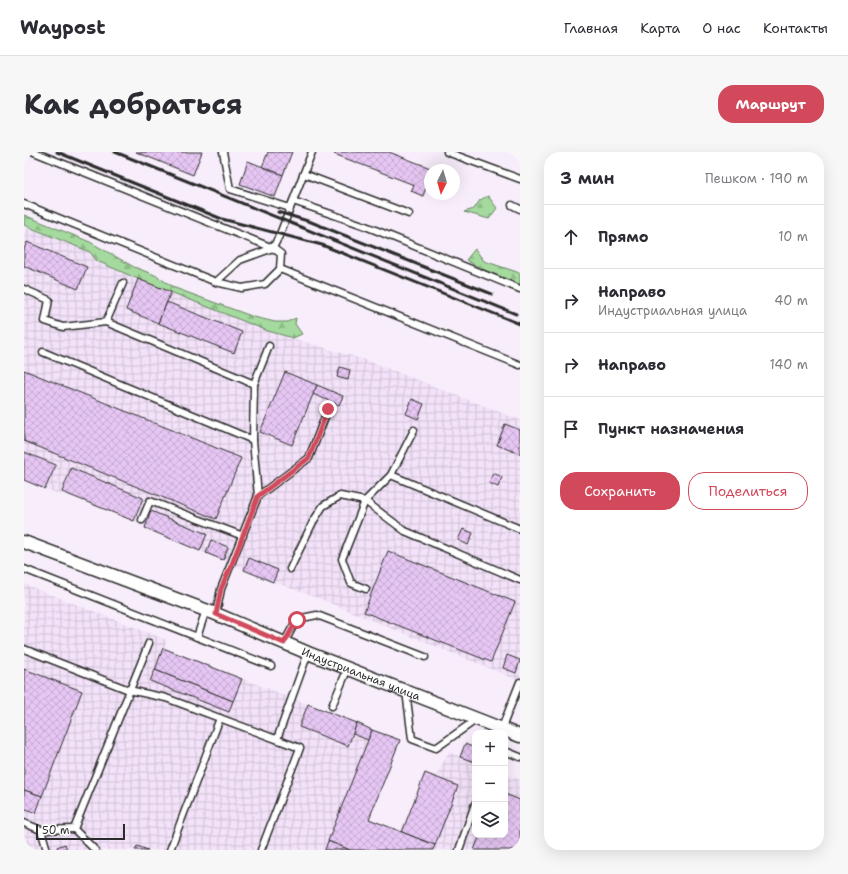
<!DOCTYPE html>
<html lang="ru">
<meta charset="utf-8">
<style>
:root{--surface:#fff;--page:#f7f7f7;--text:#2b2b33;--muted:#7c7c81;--line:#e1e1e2;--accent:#d1495b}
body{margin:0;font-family:"Shantell Sans",sans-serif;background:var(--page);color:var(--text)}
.controls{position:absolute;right:12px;bottom:12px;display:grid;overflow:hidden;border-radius:8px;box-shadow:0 4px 16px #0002}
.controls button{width:36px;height:36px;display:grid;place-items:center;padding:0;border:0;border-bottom:1px solid var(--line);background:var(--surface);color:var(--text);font:20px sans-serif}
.compass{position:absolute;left:400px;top:12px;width:36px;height:36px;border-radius:50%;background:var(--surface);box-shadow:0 4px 16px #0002;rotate:185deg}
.scale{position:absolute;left:12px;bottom:10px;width:89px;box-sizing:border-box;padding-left:4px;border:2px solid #2b2b2b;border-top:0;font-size:11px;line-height:14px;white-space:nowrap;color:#2b2b2b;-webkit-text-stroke:3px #fff;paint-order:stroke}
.stop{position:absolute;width:12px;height:12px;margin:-9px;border:3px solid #d1495b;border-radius:50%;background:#fff}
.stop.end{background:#d1495b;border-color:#fff;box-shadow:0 1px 4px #0008}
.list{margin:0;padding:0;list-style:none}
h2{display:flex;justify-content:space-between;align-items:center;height:52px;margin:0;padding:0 16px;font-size:17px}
h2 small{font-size:13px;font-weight:400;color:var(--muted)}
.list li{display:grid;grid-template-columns:26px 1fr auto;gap:12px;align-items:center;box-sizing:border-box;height:64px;padding:0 16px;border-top:1px solid var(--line)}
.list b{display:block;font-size:15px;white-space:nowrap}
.list p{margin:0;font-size:13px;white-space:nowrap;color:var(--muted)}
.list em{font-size:13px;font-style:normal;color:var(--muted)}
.actions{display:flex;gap:8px;padding:12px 16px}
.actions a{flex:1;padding:9px 0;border:1px solid var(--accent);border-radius:16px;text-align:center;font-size:14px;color:var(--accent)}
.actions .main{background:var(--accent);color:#fff}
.icon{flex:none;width:22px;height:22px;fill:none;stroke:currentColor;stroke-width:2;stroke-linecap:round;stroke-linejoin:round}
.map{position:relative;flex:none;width:496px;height:698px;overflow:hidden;border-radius:16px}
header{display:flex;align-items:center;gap:24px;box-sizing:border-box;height:56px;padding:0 20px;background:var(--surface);border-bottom:1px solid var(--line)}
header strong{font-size:19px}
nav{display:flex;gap:22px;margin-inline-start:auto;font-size:14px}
.intro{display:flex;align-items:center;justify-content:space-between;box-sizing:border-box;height:96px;padding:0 24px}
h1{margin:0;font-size:28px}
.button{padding:10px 18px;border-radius:16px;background:var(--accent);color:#fff;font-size:14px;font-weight:700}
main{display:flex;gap:24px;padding:0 24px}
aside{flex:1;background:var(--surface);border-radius:16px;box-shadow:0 4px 16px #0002}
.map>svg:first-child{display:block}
.industrial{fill:url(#industrial-grid)}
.forest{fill:url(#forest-firs);stroke:#688264}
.building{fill:url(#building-cross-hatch);stroke:#2b2b2b}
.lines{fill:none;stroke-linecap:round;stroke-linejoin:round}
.lane-casing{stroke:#2b2b2b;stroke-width:9}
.street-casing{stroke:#2b2b2b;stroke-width:15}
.lane{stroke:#fff;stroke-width:6}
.street{stroke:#fff;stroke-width:12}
.rail{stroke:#2b2b2b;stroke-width:3}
.route{stroke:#d1495b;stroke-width:5}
.labels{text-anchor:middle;stroke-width:3.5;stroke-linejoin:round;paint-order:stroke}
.street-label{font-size:11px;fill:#2b2b2b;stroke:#fff}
</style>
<header>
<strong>Waypost</strong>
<nav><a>Главная</a><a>Карта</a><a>О нас</a><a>Контакты</a></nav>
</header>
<div class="intro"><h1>Как добраться</h1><a class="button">Маршрут</a></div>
<main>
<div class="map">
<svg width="496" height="698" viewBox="0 0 496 698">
<defs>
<pattern id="industrial-grid" width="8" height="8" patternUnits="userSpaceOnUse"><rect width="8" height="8" fill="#f3e2f9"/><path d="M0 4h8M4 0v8" fill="none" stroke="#d0c2d6"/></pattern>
<pattern id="forest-firs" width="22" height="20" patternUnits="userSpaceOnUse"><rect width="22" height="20" fill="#a4da9d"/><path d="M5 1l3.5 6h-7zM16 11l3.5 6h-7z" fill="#8dbb87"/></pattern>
<pattern id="building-cross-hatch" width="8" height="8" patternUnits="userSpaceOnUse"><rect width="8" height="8" fill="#e6c6f3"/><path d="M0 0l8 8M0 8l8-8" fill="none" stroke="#c5aad0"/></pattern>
</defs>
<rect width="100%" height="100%" fill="#f8eefb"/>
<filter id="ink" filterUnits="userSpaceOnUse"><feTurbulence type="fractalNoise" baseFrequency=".025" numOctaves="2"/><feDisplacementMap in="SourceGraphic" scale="8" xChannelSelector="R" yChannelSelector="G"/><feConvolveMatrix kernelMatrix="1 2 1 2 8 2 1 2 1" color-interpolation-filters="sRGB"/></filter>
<g filter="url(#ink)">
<g class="industrial">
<polygon points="5,75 66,100 73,109 114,127 244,179 345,209 496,268 496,529 296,447 249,430 121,376 110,369 119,346 47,317 37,343 0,328 0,81"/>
<polygon points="0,432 143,488 140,496 376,588 345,667 378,680 401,621 411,625 425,600 451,610 451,683 481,683 481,622 496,628 496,698 0,698"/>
</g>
<g class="forest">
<polygon points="464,44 473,56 465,67 440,60 450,57 456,48"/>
<polygon points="0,63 66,90 110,115 131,123 151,136 230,165 251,170 263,170 272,166 271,172 278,182 269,186 244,179 114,127 73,109 66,100 0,73"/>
<polygon points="451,97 460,109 496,121 496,133 460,118 442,108"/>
</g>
<g class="building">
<polygon points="112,0 178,0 169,23"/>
<polygon points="244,0 268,0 259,23 238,15"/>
<polygon points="311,0 365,0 409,17 406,18 406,25 399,44 387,39 390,33 310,2"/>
<polygon points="224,9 259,23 251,45 216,32"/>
<polygon points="3,90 63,115 54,137 0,114 0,97"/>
<polygon points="114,127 147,140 134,171 102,158"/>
<polygon points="143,150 218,180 210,201 134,171"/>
<polygon points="316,215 326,218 324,228 313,225"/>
<polygon points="0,218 217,306 192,367 0,289"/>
<polygon points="261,220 293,233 268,293 236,280"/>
<polygon points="293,233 319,244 315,253 289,242"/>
<polygon points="388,247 400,252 394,267 382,262"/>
<polygon points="481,272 496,278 496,302 473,293"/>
<polygon points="0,300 32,313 21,337 0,328"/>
<polygon points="47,316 119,346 110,369 38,340"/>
<polygon points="469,321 478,325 474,335 465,331"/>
<polygon points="127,359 183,382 176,399 121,376"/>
<polygon points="439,377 449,381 444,393 434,388"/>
<polygon points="187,388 204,395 199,408 182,401"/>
<polygon points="364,399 491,450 467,510 340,460"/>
<polygon points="225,406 254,418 249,430 220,418"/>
<polygon points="139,496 218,527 209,549 131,518"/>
<polygon points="483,503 496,508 492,521 479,516"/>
<polygon points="0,517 58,539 18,644 0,638"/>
<polygon points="131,518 209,549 205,560 126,529"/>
<polygon points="284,552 333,571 324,594 275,575"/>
<polygon points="333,571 348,578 344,588 329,582"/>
<polygon points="348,578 376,588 345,667 411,693 409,698 326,698 304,689"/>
<polygon points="441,592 451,596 451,610 436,605"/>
<polygon points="401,621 434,634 411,693 378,680"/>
<polygon points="0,638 18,644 12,661 0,656"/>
<polygon points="481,642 496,648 496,698 450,698 456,683 481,683"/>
<polygon points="304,689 326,698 301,698"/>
<polygon points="41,692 43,698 34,698 33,695"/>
<polygon points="113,694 124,698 111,698"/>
</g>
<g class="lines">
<defs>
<g id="lane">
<polyline points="199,0 206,37 266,56"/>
<polyline points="423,0 496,27"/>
<polyline points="280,22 385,62"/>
<polyline points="269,49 339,73 496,137"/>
<polyline points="0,52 192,130 218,136 241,132 256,117 257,102 249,96 10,0"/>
<polyline points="488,53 496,57"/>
<polyline points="256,117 496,213"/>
<polyline points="192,130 216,108 249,96 256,82 288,0"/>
<polyline points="0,137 25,148 21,169 39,175 82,170 230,232 229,288 234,344 197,437 192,462"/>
<polyline points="82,170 99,131"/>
<polyline points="19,200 229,288"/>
<polyline points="230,232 245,194"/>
<polyline points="367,323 390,278"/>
<polyline points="234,344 285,306 304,257"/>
<polyline points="118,368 126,349 219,384"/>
<polyline points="0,417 247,514"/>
<polyline points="266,417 289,370 299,354 316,344 341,349 381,379 496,428"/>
<polyline points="342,437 327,431 318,407 341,349 367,323 496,377"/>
<polyline points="173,485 182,458"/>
<polyline points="260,491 273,467 293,463 401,505"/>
<polyline points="0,497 105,538 142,546 276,596 237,698"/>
<polyline points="382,539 388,587 412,596 453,567"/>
<polyline points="308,554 324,516"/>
<polyline points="477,578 496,530"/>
<polyline points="253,587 284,501"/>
<polyline points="481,599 496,605"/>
<polyline points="0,671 17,678 50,677"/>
<polyline points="17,678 23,698"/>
<polyline points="71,698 50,677 125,491"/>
<polyline points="146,698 196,566"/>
<polyline points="435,698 451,652"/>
</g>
<g id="street">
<path id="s1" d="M0 390 192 462 284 501 496 584"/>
</g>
</defs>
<use href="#lane" class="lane-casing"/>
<use href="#street" class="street-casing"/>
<use href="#lane" class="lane"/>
<use href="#street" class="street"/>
<g class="rail">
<polyline points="33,0 198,67 298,93 496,172"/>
<polyline points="91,0 492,162"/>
<polyline points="254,60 287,70 468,142"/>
</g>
</g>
</g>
<g class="lines" filter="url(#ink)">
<polyline class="route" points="273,468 260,491 192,462 197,437 208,412 234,344 285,306 304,257"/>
</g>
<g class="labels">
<g class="street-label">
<text dy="4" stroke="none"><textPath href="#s1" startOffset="362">Индустриальная улица</textPath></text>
</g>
</g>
</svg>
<div class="controls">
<button>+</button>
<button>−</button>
<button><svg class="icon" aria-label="layers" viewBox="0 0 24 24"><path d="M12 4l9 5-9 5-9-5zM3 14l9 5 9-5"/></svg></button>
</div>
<svg class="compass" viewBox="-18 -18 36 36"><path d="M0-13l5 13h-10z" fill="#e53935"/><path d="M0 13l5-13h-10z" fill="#7c7c81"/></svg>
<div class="scale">50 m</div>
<div class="stop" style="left:273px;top:468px"></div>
<div class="stop end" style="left:304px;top:257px"></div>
</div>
<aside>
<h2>3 мин<small>Пешком · 190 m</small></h2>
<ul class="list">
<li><svg class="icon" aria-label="ahead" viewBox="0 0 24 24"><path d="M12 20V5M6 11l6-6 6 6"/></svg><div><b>Прямо</b></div><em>10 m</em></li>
<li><svg class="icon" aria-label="right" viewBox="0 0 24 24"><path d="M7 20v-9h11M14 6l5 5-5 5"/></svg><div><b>Направо</b><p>Индустриальная улица</p></div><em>40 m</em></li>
<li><svg class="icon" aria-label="right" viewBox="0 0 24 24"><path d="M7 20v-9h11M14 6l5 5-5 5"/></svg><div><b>Направо</b></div><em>140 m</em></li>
<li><svg class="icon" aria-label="arrive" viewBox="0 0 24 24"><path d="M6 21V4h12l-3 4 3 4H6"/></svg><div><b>Пункт назначения</b></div></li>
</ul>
<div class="actions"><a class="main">Сохранить</a><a>Поделиться</a></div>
</aside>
</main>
